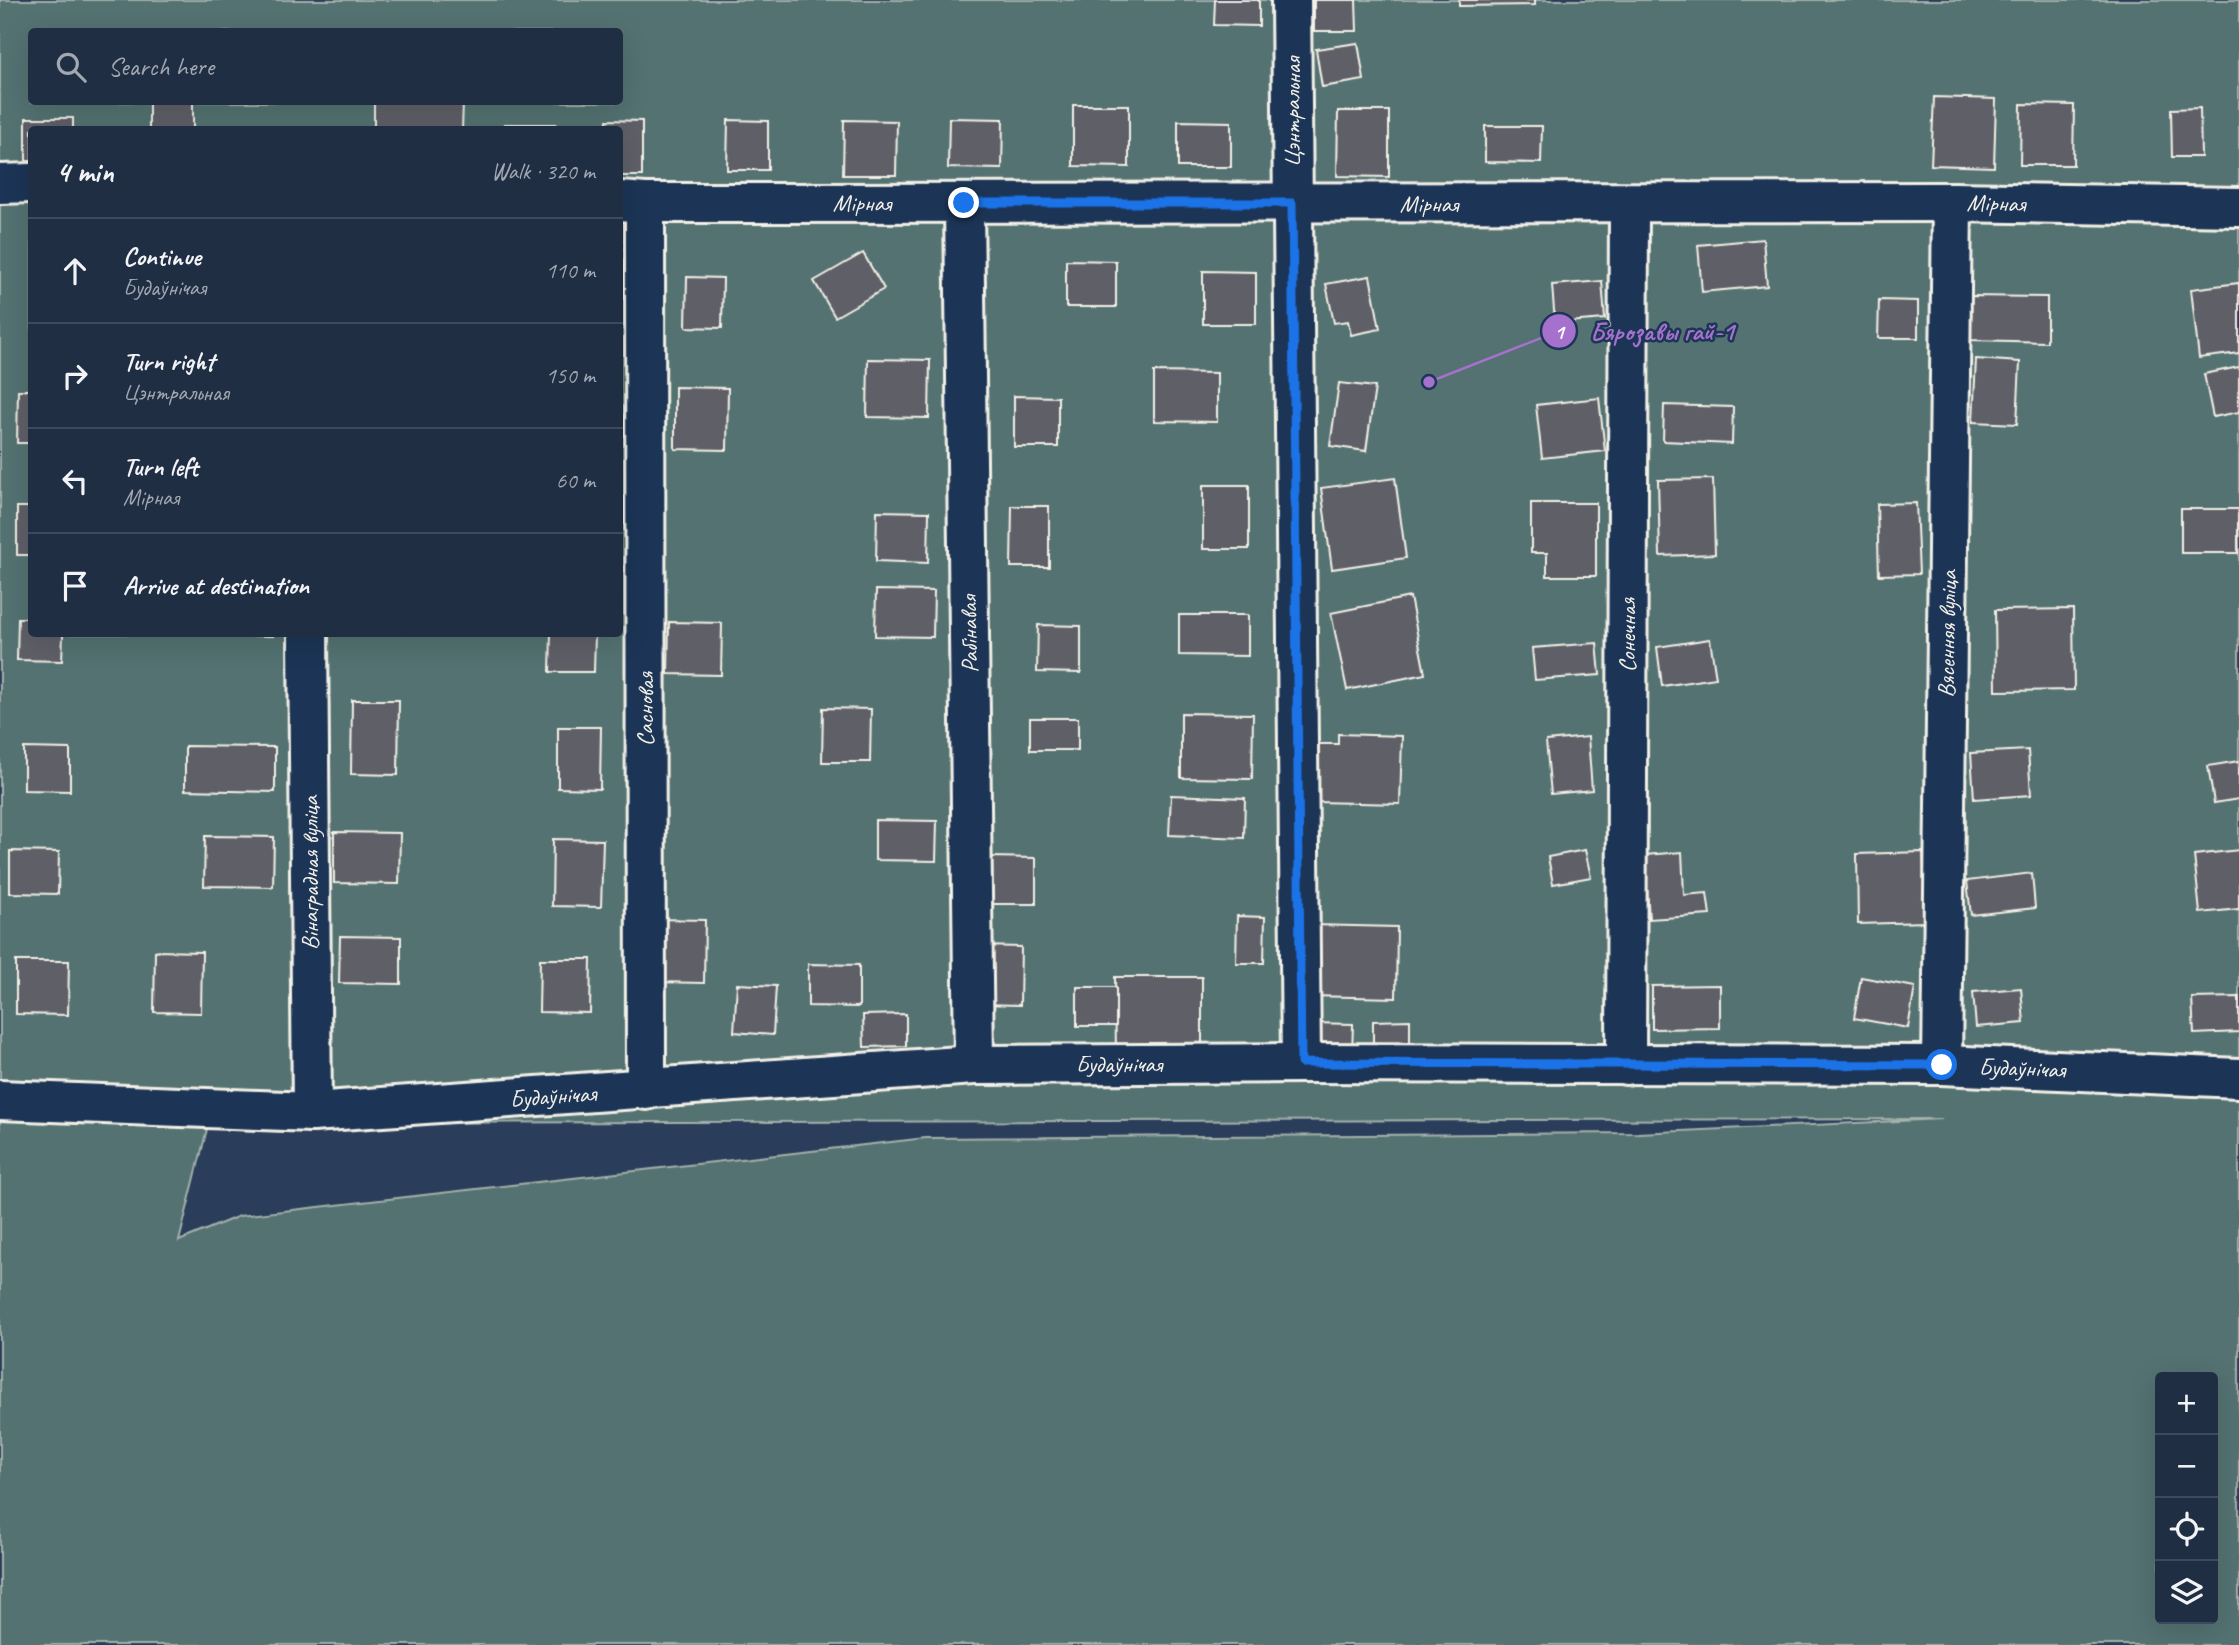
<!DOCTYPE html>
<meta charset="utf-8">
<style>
:root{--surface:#202e44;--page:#2d3a4f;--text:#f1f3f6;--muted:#a2a8b2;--line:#3d4a5d}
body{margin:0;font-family:Caveat,sans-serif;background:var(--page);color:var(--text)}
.controls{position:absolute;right:21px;bottom:21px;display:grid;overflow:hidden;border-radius:7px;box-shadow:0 7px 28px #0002}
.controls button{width:63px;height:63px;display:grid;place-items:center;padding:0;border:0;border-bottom:2px solid var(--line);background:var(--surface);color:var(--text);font:35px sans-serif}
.stop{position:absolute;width:21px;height:21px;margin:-16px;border:5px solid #1a73e8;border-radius:50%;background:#fff}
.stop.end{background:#1a73e8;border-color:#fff;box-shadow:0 2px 7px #0008}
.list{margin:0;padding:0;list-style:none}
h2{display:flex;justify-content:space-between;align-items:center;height:91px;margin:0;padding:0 28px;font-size:30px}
h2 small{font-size:23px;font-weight:400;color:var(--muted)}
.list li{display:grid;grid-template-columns:46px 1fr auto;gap:21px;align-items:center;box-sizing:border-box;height:105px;padding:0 28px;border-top:2px solid var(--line)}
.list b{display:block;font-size:26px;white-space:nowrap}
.list p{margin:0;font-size:23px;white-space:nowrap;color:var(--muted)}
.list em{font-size:23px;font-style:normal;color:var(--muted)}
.icon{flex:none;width:38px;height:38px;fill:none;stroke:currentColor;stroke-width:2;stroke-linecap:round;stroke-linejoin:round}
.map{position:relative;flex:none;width:2239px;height:1645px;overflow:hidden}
.search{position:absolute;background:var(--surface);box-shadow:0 7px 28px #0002;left:28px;top:28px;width:595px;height:77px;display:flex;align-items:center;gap:18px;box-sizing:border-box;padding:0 24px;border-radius:7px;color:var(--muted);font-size:26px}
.panel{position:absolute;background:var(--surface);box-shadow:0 7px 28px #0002;left:28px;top:126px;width:595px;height:511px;border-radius:7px}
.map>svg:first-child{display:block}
.green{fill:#537271;stroke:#a4b2ac;stroke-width:2;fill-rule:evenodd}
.building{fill:#5e5e68;stroke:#f4f1e8;stroke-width:2}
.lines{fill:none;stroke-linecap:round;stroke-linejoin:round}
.minor-casing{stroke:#f4f1e8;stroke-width:44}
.minor{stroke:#1d3557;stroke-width:38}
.route{stroke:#1a73e8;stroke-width:9}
.labels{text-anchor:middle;stroke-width:5;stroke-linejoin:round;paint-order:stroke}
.street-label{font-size:24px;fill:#f4f1e8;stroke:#1d3557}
.leader{fill:none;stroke:#a571cd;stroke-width:2.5}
.callout-dot{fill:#a571cd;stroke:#1d3557;stroke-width:2.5}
.mark-label{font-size:21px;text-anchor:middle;font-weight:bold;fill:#fff}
.callout-label{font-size:26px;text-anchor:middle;font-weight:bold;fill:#a571cd;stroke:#1d3557;stroke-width:5;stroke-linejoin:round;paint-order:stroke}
</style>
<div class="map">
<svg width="2239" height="1645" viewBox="0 0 2239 1645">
<rect width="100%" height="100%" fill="#2a3d5a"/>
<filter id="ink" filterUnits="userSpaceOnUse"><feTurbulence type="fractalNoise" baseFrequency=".0143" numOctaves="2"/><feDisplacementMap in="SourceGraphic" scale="14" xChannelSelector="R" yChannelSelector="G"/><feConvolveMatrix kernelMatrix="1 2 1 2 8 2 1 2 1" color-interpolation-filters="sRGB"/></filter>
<g filter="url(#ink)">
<path class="green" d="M0 0H2239V1645H0ZM32 32H620V102H32ZM32 130H620V634H32ZM1942 1119 1638 1133 926 1138 239 1216 179 1241 209 1121 291 1123ZM2160 1377H2213V1619H2160Z"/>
<g class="building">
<polygon points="1215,0 1259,0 1259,26 1214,25"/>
<polygon points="1314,0 1356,0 1357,31 1314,31"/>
<polygon points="1459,0 1535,0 1535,5 1459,6"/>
<polygon points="1358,43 1364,80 1322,87 1316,49"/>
<polygon points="1934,97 1996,99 1994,167 1931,165"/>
<rect x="149" y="102" width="44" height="28"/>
<polygon points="374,102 463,102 462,130 374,130"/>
<polygon points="2021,104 2074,105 2073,165 2020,165"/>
<polygon points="1073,105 1129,105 1129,167 1073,166"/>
<polygon points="2200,108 2201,157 2172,157 2171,109"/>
<polygon points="1338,111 1389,111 1389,177 1337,176"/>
<polygon points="26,118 73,118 73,130 32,130 32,161 26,161"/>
<polygon points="949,118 1003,119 1002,169 948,168"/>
<polygon points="607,120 642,121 642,176 620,176 620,130 607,130"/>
<polygon points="728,120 768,121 768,170 727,170"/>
<polygon points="844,120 897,121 896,175 843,175"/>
<polygon points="1178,121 1231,122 1231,167 1178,167"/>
<rect x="505" y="124" width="51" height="6"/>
<polygon points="1485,126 1542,126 1541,163 1485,162"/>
<polygon points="1763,239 1767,286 1702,292 1698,245"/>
<polygon points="863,253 884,289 835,317 814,281"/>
<polygon points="1066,260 1116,261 1116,307 1066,307"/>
<polygon points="1203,271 1256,272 1256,324 1203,324"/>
<polygon points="1370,276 1380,329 1351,335 1348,321 1334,323 1326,284"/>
<polygon points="687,277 723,278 722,328 686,327"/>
<polygon points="1602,281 1605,319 1555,323 1552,285"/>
<polygon points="2239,283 2239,353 2199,358 2191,289"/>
<polygon points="1971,296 2047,297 2047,342 1971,340"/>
<polygon points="1879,300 1918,301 1918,338 1878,338"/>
<polygon points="868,359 930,360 929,418 867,417"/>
<polygon points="1976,359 2020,362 2017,424 1973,422"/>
<polygon points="2239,367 2239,412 2213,417 2204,374"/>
<polygon points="1154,372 1217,373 1217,422 1154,421"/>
<polygon points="1339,383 1375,387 1366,451 1330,446"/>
<polygon points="675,387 728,388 727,450 675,449"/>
<polygon points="18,390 32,390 32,443 17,443"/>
<polygon points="1014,396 1058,397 1058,447 1014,447"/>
<polygon points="1599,398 1605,451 1542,458 1536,405"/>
<polygon points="1664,405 1733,407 1732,444 1663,441"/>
<polygon points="1395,478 1406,558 1332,569 1321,488"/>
<polygon points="1713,479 1715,554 1660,556 1658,480"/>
<rect x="1203" y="485" width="46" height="64"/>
<polygon points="1531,503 1596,503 1596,576 1547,576 1547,553 1531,553"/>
<polygon points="1916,503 1919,574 1879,575 1877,504"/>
<polygon points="1012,506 1049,506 1049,567 1011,567"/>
<rect x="17" y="507" width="15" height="48"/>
<rect x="2181" y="509" width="57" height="44"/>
<polygon points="877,511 929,512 928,563 876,561"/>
<polygon points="876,590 934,591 933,637 875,636"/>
<polygon points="1410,597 1425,674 1347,690 1331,613"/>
<polygon points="2073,609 2074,690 1996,691 1995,610"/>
<polygon points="1179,615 1248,615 1248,656 1179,655"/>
<polygon points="18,618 32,618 32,634 63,634 62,661 17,660"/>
<polygon points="669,622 722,623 721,675 668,674"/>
<polygon points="1038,625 1081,626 1081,673 1037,672"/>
<polygon points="218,634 273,634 273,636 218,635"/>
<polygon points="551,634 595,634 594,672 550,672"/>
<polygon points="1710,639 1716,678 1662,686 1657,647"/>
<polygon points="1597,643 1600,675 1535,680 1532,648"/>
<polygon points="352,700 399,700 398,775 351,774"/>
<polygon points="823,708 871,709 870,762 822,762"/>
<polygon points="1181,713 1253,714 1252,779 1181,778"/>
<rect x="1030" y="718" width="48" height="32"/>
<polygon points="558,727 601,727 600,789 558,788"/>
<polygon points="1338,734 1402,736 1400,804 1317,802 1318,744 1338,744"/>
<polygon points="1588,737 1592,790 1551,794 1546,741"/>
<polygon points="185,746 275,747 275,792 185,790"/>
<polygon points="24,748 70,749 70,791 24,790"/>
<polygon points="2028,750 2031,795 1974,799 1971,753"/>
<polygon points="2239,761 2239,799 2214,803 2208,766"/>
<polygon points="1171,795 1245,798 1244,838 1169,835"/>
<polygon points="875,820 937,821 936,861 875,860"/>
<polygon points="334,832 400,833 399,884 334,883"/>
<polygon points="205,836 274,837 273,887 204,886"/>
<polygon points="553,839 603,840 601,907 552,906"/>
<polygon points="1585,850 1591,877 1553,884 1548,857"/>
<polygon points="2239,850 2239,909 2200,913 2194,855"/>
<polygon points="10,851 59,852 58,894 10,893"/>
<polygon points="1682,852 1684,895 1707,893 1710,915 1649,919 1645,855"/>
<polygon points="1923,852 1926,922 1858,924 1857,854"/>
<polygon points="990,857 1036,858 1036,904 989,904"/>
<polygon points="2032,873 2035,908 1971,915 1967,881"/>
<polygon points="1237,916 1265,917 1264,963 1236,963"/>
<polygon points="656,919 705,920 704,983 655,982"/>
<polygon points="1311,925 1397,927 1396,998 1310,996"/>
<polygon points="340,936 401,937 401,984 339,983"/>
<polygon points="981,946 1021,947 1020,1005 980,1004"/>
<polygon points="155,951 202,952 201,1013 154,1012"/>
<polygon points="540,959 591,959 590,1013 539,1012"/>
<polygon points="16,961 69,961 68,1015 16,1014"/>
<polygon points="808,964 859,965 859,1007 808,1006"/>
<polygon points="1115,977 1202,977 1202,1052 1116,1052"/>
<polygon points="1861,977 1915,987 1908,1028 1854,1018"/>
<polygon points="737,984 776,986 773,1035 734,1032"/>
<polygon points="1720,985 1720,1028 1652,1029 1652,986"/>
<rect x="1077" y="987" width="39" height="39"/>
<polygon points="2021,988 2024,1023 1976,1027 1973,992"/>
<polygon points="2239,997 2239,1032 2194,1034 2192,998"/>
<polygon points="906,1014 906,1046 864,1047 863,1015"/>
<polygon points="1410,1020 1410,1052 1373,1052 1373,1021"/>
<polygon points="1311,1023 1353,1024 1352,1055 1311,1054"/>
</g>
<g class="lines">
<defs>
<g id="minor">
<polyline points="1291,0 1301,1063"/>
<polyline points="0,184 32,183"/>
<polyline points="620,201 645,203 1952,202 2239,207"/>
<polyline points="645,203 646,1090"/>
<polyline points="964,203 974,1065"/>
<polyline points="308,634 312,1112"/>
<polyline points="1626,1065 1629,204"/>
<polyline points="1942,1065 1952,202"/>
<polyline points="0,1100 312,1112 974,1065 1301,1063 1942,1065 2239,1078"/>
</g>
</defs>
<use href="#minor" class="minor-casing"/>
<use href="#minor" class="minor"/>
</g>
</g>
<g class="lines" filter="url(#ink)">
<polyline class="route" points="964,203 1292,203 1301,1063 1942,1065"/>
</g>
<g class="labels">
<g class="street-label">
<text transform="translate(1292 112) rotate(-90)" y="8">Цэнтральная</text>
<text x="862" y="211">Мірная</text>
<text transform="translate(1996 203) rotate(1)" y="8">Мірная</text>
<text x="1429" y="212">Мірная</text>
<text transform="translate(969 634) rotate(-91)" y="8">Рабінавая</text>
<text transform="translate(1947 634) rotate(-89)" y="8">Вясенняя вуліца</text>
<text transform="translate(1627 635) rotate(-90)" y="8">Сонечная</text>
<text transform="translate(645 709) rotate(-90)" y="8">Сасновая</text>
<text transform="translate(310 873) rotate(-90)" y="8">Вінаградная вуліца</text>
<text x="1119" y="1072">Будаўнічая</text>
<text transform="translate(2022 1068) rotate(2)" y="8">Будаўнічая</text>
<text transform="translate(553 1096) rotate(-4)" y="8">Будаўнічая</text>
</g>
</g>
<path class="leader" d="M1429 382L1559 331"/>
<g class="callout-dot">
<circle cx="1429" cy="382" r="7"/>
<circle cx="1559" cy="331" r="18"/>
</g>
<g class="mark-label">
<text x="1559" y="339">1</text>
</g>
<g class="callout-label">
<text x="1662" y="340">Бярозавы гай-1</text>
</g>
</svg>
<div class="controls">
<button>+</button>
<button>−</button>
<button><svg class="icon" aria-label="locate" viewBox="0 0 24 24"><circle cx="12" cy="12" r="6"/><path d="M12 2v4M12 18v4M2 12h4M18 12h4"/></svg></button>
<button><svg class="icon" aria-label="layers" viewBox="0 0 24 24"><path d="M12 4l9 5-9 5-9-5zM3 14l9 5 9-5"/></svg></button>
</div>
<div class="stop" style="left:1942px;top:1065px"></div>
<div class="stop end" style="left:964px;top:203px"></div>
<div class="search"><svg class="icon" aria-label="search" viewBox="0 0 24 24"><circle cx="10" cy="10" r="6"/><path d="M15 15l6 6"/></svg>Search here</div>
<section class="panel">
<h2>4 min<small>Walk · 320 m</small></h2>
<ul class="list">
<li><svg class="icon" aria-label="ahead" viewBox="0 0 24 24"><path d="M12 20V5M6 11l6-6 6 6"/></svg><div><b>Continue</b><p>Будаўнічая</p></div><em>110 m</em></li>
<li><svg class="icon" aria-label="right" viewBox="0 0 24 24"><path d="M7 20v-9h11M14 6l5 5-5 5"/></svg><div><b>Turn right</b><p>Цэнтральная</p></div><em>150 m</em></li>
<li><svg class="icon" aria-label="left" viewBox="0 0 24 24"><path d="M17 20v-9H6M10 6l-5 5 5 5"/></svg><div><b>Turn left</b><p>Мірная</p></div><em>60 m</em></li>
<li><svg class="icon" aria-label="arrive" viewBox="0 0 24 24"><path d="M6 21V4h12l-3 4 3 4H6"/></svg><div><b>Arrive at destination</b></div></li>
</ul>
</section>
</div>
